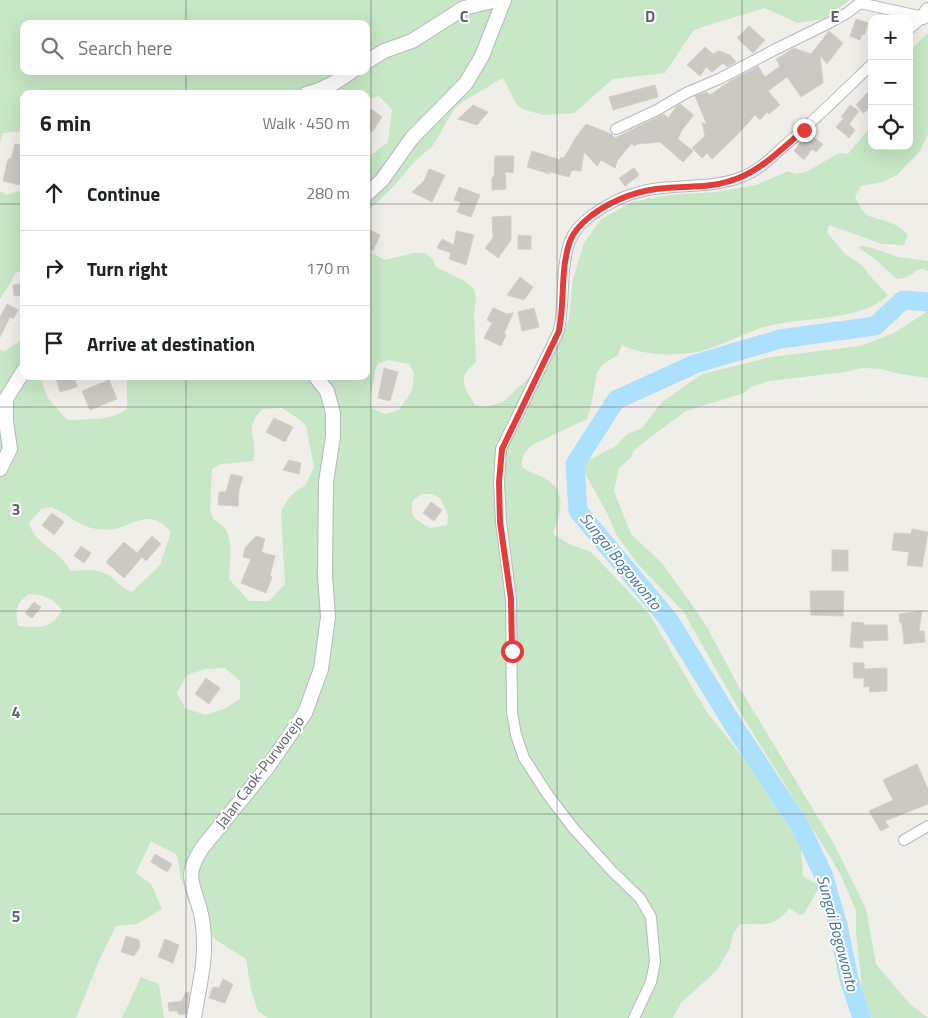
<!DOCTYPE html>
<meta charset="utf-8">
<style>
:root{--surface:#fff;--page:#f6f6f6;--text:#202124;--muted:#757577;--line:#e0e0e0}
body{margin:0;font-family:"Titillium Web",sans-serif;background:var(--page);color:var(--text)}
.controls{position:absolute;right:15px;top:15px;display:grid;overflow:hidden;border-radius:10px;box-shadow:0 5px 20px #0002}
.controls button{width:45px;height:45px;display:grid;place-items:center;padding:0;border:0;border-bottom:1px solid var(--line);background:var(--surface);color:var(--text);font:25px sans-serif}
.stop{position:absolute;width:15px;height:15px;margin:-11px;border:4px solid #e43b3b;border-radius:50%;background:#fff}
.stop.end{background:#e43b3b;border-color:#fff;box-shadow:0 1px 5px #0008}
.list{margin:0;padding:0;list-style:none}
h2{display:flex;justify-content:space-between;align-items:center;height:65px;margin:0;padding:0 20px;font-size:21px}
h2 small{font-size:16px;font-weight:400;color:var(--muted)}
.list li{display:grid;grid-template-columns:32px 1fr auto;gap:15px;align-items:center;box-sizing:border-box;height:75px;padding:0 20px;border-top:1px solid var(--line)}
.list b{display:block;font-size:19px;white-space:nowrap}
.list em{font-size:16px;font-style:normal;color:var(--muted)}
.icon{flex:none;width:28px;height:28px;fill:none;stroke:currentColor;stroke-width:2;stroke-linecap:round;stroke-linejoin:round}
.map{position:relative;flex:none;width:928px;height:1018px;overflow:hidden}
.search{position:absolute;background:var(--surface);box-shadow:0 5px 20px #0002;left:20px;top:20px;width:350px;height:55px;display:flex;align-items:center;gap:12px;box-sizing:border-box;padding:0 18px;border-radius:10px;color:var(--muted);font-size:19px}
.panel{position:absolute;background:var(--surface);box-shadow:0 5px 20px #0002;left:20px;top:90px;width:350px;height:290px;border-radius:10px}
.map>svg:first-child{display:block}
.green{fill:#c8e7c6;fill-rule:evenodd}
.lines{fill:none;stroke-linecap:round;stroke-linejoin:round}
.river{stroke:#ace0fc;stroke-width:19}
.building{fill:#ccc9c4;stroke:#d5cfc6}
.minor-casing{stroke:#b5b8bc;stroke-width:12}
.tertiary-casing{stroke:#b5b8bc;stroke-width:16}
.minor{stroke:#fff;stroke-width:10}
.tertiary{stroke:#fff;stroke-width:14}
.route{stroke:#e43b3b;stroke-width:6}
.grid{fill:none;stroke:#5f6367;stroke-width:1;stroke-opacity:0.55}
.labels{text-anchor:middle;stroke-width:4;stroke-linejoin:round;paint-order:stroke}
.street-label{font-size:15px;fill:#5f6367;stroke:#fff}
.water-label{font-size:16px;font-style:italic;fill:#42769e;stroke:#fff}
.grid-label{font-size:16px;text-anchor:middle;font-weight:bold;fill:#5f6367;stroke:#fff;stroke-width:4;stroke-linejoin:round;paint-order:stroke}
</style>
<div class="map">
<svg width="928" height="1018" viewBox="0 0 928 1018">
<rect width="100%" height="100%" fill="#f0eee8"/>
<g class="green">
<path d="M0 0H850L823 19 797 23 765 8 702 27 693 31 665 73 613 79 574 113 544 115 525 110 517 105 503 78 462 102 454 109 433 146 416 160 393 187 366 212V159L388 142 392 110 379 96 366 100V94H24V131L3 133 0 143ZM24 24H366V71H24Z"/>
<path d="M928 33V134L920 151 897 175 883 182 861 186 855 197C866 221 870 215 891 223 897 225 903 230 908 234L904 245 882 244 829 225 827 232 845 254 862 265 871 277 888 295C860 323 798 316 761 328 742 334 715 349 697 352 672 356 645 356 622 345L618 355 602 365 597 373 592 401 587 419 534 444C525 451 521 456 522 467 530 473 541 475 549 481 568 494 559 517 553 534L569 544 591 552 648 612 706 711 745 760 799 843 801 848 803 876 816 884 818 889 804 914 800 915 789 908C776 928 761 924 740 924L733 934 730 948 717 970 681 1003 673 1018H268L258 1011 251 990 246 959 213 938 189 903 181 878 177 855 151 841 136 873 151 884 162 909 137 924 116 926 98 963 76 1018H0V350L5 351 24 338V376H44L41 381 48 398 67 420C88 419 109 421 127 409V376H366V250L385 260 414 253H424L432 258 436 267 466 282 473 288 476 297 474 315 476 362C456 379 464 386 475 405L485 407 503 402 551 357 569 319 573 278 584 243 601 219 632 202 668 195 716 192 756 185 788 171 796 174 806 172 839 153 848 154 872 125V146H909V51ZM388 360 409 364 414 373 412 391 399 410 385 414 371 408V396L376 367 379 363ZM282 408 299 419 306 426 314 467 305 486C292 492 285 501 281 514L285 584 269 601H249L229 579C230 558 236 529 214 520L210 511 212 469 221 464 253 461C259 437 242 431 262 409ZM422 494H432L440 498 448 515 447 525 430 528C416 518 409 520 413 500ZM51 507C66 513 80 527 96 529 103 530 113 530 119 528 141 520 152 511 171 532L160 565 132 592C122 588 118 582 110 576 97 568 85 570 71 571 68 567 65 562 61 558 49 546 34 541 29 523L41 509ZM30 594C43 594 54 599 62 610 51 630 38 628 18 626 15 611 15 602 30 594ZM225 668 240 681V699L224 709 205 715 185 708 177 693 187 675 205 669Z"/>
<polygon points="24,190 24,269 15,273 11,282 0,299 0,191 6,195"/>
<path d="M860 246 869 247 898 257 928 261V271C919 266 917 271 909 276 906 278 901 278 897 279L875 259 859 248Z"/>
<polygon points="928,311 928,378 900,374 881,369 863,368 844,372 769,381 751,387 744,393 686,411 648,439 633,451 632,456 619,468 614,491 631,534 662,563 704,622 739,687 834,844 866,909 876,964 909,1003 928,1018 872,1018 862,988 856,932 856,911 840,873 746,722 683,611 637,563 616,534 606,511 586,475 584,466 585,462 616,446 627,434 642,428 662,402 702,374 771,357 860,346 894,333"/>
<polygon points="141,977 159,984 164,1018 122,1018"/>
</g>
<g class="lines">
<polyline class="river" points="862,1018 849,979 838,925 823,874 801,828 734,726 669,620 578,511 575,464 616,400 695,364 780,339 875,326 903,300 928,302"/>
</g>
<g class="building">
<polygon points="856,19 869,23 864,35 862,34 860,40 850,36"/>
<polygon points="749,26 765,40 753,53 737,38"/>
<polygon points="829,31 843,43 827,64 820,55 823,83 801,97 787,77 768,91 780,105 769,114 767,112 760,120 755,115 738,134 712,159 707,153 702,158 692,148 705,136 702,122 707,125 695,96 707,92 710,95 732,80 758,66 765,77 780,66 776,59 782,56 784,57 783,55 794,48 811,54"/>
<polygon points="705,47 713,54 719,51 730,55 736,62 727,67 723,63 712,72 706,67 700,76 687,65"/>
<polygon points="655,85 658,97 613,110 609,97"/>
<polygon points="868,92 872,96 872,107 863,113 856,105"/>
<polygon points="680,104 694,115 681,131 678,139 693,151 683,162 660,142 637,144 634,146 632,143 617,161 615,168 601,160 597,166 584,152 581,171 572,170 569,177 547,171 550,174 527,167 532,151 560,160 561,157 564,158 576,137 586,124 611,134 615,138 664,114 668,118 676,107"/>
<polygon points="473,105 488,112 477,125 458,119"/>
<polygon points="850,105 859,111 849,124 855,130 849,138 836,127 844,118 841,117"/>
<polygon points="371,109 382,117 372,132 366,129 366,116"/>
<polygon points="809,134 823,144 816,152 812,149 804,160 794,151 801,141"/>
<polygon points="15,144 24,146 24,168 19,185 3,181 8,159 11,159"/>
<polygon points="495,156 514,156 513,173 505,172 506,189 492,190 492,177 494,177"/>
<polygon points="634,168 639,175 625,186 619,178"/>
<polygon points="429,169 445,175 432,202 412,192 424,181"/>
<polygon points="459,187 480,195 471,217 457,212 461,202 454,200"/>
<polygon points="511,216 511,240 498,258 485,248 493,238 492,217"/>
<polygon points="366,228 380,235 373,251 366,247"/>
<polygon points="456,231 474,235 466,265 449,259 451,253 437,248 442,239 454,245"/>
<polygon points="518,235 531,236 531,249 518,249"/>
<polygon points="520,277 533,287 524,300 507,295"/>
<polygon points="24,284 24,295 14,296 13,285"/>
<polygon points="7,304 18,310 13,319 10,317 0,337 0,317"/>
<polygon points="493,308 507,314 513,313 504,334 506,335 501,346 484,338 492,323 487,320"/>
<polygon points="534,308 539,327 522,331 518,312"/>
<polygon points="384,368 398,372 390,401 378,398"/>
<polygon points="61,376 74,376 77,387 60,392 56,378"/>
<polygon points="109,380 117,399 90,410 82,391"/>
<polygon points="274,418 293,427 285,442 266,432"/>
<polygon points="289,460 301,463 299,474 283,470"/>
<polygon points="231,474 243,477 239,490 238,506 218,505 219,492 226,492"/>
<polygon points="431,502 442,510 434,521 423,513"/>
<polygon points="52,513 64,522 54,535 42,525"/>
<polygon points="912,529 928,532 922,567 907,565 909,552 892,550 894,533 911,534"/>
<polygon points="152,536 161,544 146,561 142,557 124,578 106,562 124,542 137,553"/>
<polygon points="256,536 265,539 261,552 275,556 270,576 272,577 266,593 241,583 251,559 243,557 245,548"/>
<polygon points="81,546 91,553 84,563 74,556"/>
<rect x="832" y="550" width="16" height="21"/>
<polygon points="810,591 844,591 843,616 811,615"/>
<polygon points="34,602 41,607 32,618 25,613"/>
<polygon points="922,611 919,631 924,631 925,642 904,644 902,623 900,623 899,614"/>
<polygon points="852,622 864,623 864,625 887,625 888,640 863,641 863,648 850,647"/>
<polygon points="853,663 864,663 864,669 887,668 887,691 870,692 869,686 864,687 864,678 854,678"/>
<polygon points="206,678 220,688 209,704 195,694"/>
<polygon points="917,764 928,789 928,804 885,821 889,827 881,831 869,811 893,800 883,780"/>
<polygon points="155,854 172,864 167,872 151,862"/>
<polygon points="126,936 139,940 140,947 134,956 121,952"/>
<polygon points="165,939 179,945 173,963 158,957"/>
<polygon points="223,979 233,984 225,1003 209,998 213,987 219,988"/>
<polygon points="186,992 189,993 186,1014 179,1015 177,1011 169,1011 168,1003 182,1001"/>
</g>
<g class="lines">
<defs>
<g id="minor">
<polyline points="909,29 925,15"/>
<polyline points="616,129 657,110 686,93 721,78 774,50 829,23 847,13 860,3 923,17"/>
<polyline points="904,840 928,826"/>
<path d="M634 1018 651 982 655 962 651 917 640 898 612 871 574 829 548 795 524 758 516 735 512 712 511 599 501 522 499 482 501 449 559 331C565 302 560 269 570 241 574 230 583 222 592 215 605 206 620 197 636 193 671 182 709 191 744 176 759 170 771 158 783 147 814 121 843 92 872 64"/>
</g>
<g id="tertiary">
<polyline points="923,17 928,10"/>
<polyline points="366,62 384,51 412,41 464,8 496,0"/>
<path d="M306 94C324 90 338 81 352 71"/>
<polyline points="366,195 382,180 412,138 466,83 482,56 504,0"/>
<polyline points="0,469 10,449 6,421 6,399 24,370"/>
<path d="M194 1018C197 996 205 966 204 945 204 933 203 921 200 910 192 881 184 876 202 848L267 768 305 713 321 669 328 617 325 575 326 482 333 437V413L327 391 315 376"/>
</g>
</defs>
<use href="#minor" class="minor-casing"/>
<use href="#tertiary" class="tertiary-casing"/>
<use href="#minor" class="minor"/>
<use href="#tertiary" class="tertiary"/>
</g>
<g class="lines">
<path class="route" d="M512 651 511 599 500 522 499 482 502 449 559 331C565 302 560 269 570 241 574 230 583 222 592 215 614 199 638 190 666 188 687 186 709 188 730 181 759 173 781 149 804 130"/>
</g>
<path class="grid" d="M186 0V24M371 0V1018M557 0V1018M742 0V1018M186 71V94M0 204H24M366 204H928M186 376V1018M0 407H928M0 611H928M0 814H928"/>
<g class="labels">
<g class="street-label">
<text transform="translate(260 772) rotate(-53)" y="5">Jalan Caok-Purworejo</text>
</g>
<g class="water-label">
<text transform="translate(621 561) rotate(51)" y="6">Sungai Bogowonto</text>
<text transform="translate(838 933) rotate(75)" y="6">Sungai Bogowonto</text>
</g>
</g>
<g class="grid-label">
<text x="464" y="22">C</text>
<text x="650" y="22">D</text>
<text x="835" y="22">E</text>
<text x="16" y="515">3</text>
<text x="16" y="718">4</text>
<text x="16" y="922">5</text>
</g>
</svg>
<div class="controls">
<button>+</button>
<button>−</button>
<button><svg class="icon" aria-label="locate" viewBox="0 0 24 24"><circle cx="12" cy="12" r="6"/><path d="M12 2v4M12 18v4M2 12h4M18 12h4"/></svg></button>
</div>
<div class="stop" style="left:512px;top:651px"></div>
<div class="stop end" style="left:804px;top:130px"></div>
<div class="search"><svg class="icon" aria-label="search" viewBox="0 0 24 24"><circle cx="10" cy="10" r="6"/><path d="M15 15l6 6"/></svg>Search here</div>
<section class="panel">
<h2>6 min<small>Walk · 450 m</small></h2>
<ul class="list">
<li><svg class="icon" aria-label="ahead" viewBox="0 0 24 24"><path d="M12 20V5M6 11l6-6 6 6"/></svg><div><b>Continue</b></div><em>280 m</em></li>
<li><svg class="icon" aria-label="right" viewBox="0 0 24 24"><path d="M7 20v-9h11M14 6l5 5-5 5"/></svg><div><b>Turn right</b></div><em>170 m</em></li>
<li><svg class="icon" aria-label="arrive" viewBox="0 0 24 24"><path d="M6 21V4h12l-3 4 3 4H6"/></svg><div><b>Arrive at destination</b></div></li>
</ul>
</section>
</div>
